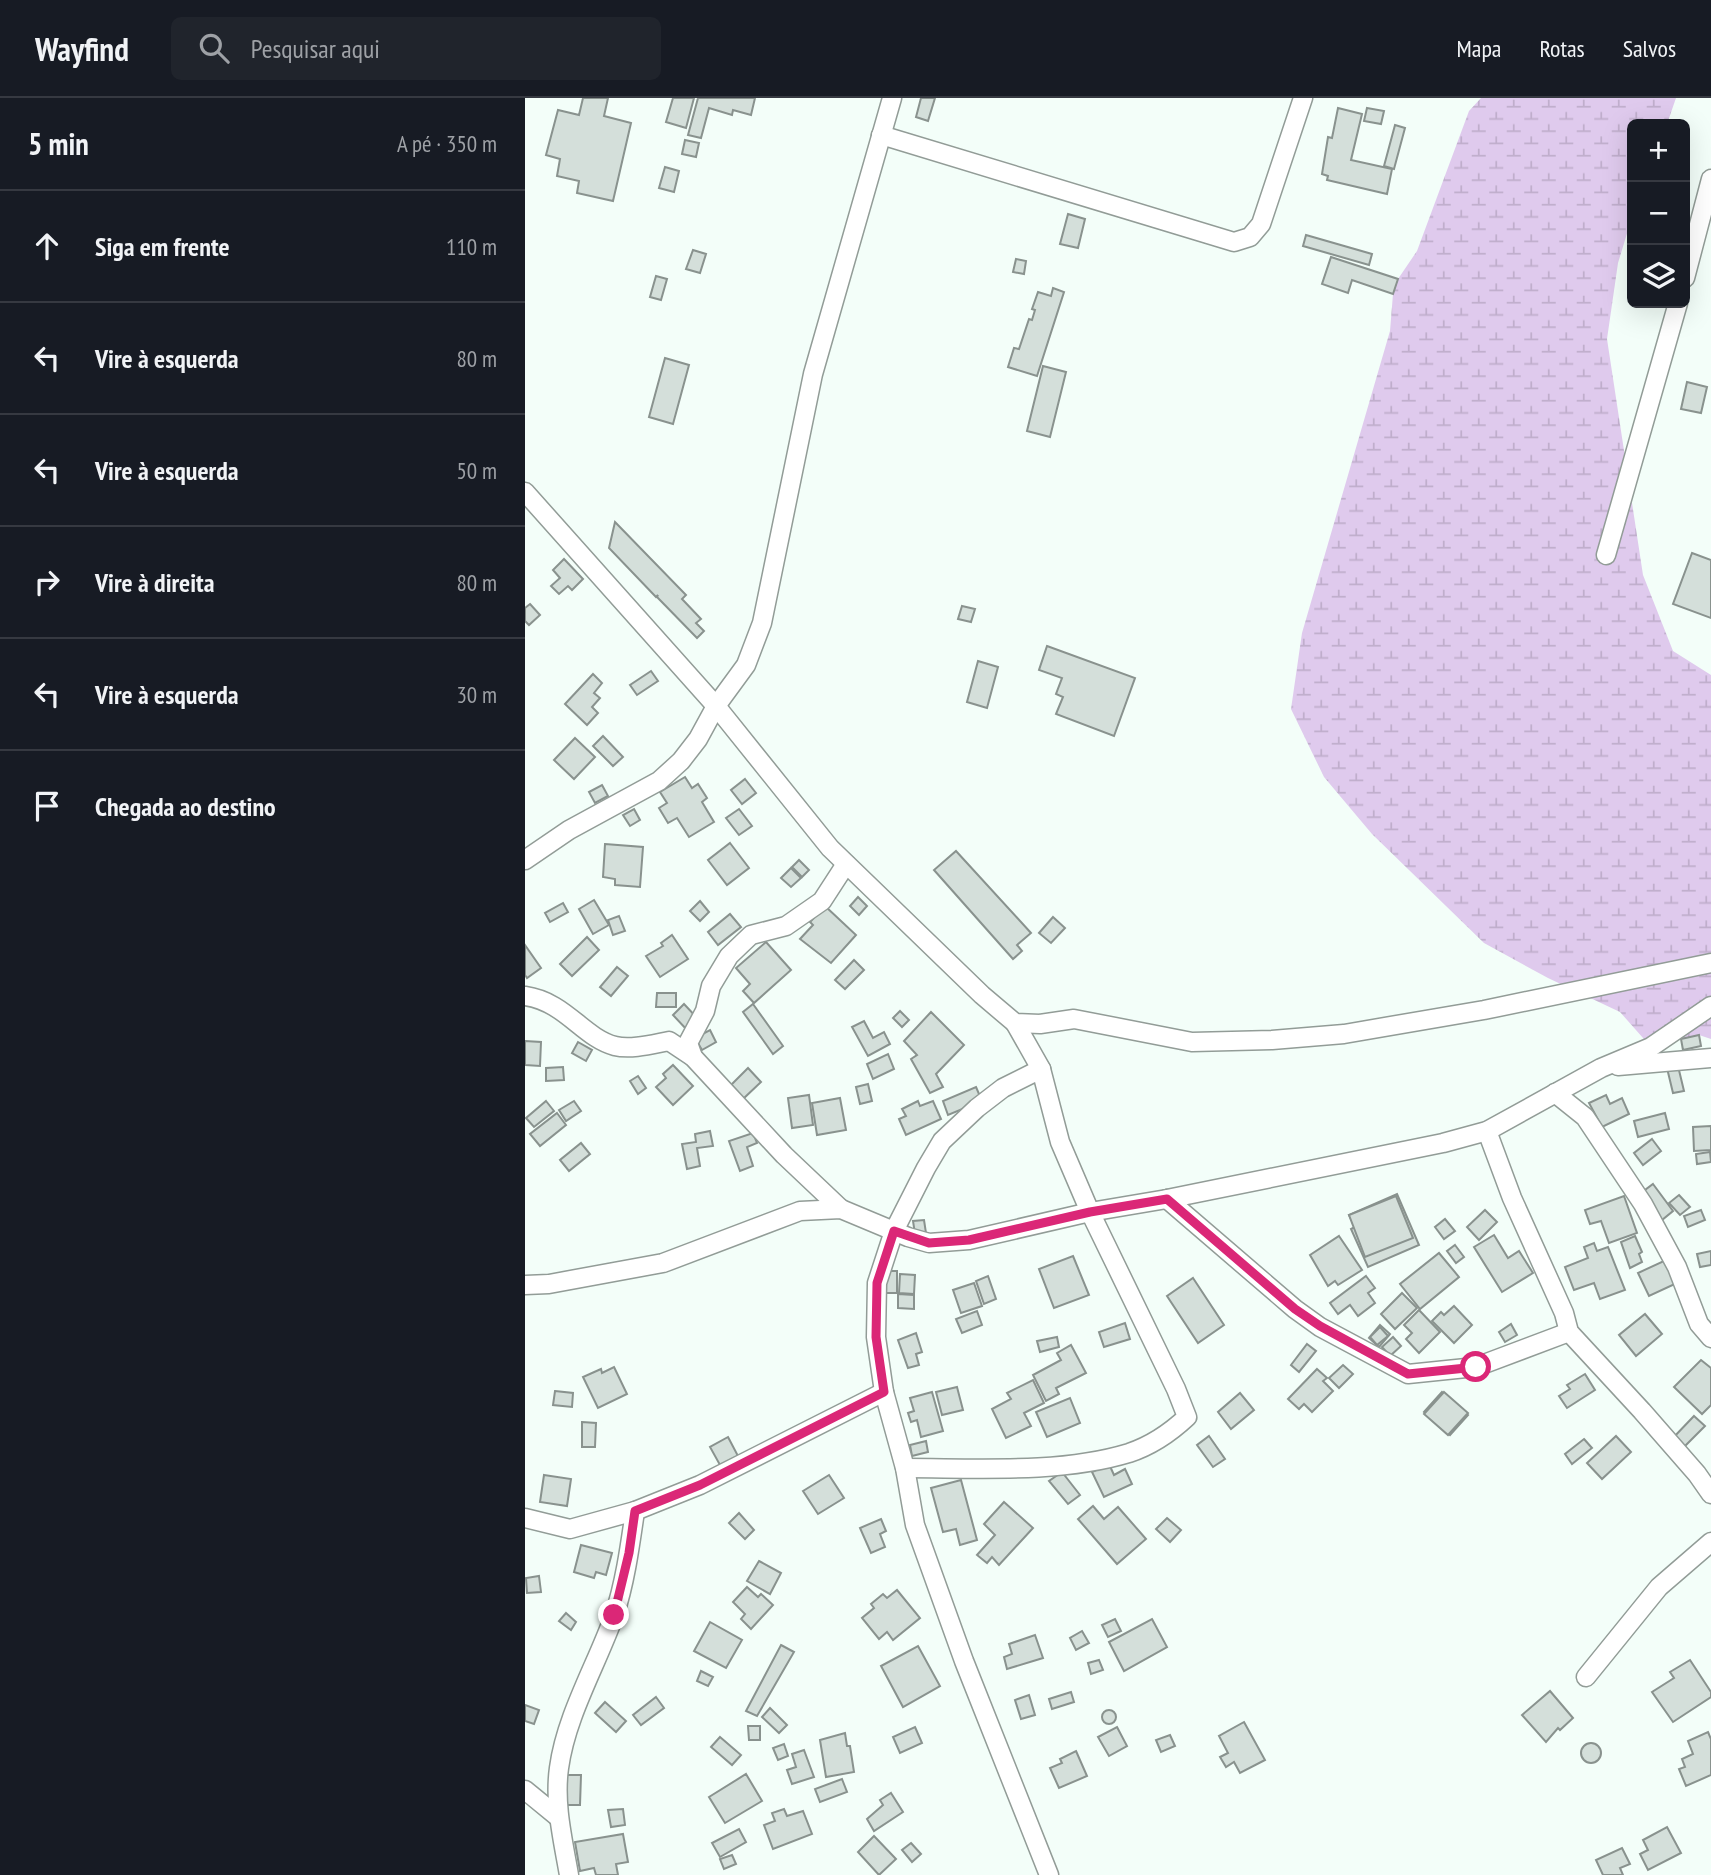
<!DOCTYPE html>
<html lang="pt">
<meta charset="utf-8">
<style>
:root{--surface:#171b24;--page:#20242c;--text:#f1f3f6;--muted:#9ea1a6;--line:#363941}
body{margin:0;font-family:"PT Sans Narrow",sans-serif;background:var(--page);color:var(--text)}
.controls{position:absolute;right:21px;top:21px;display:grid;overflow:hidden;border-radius:10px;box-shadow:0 7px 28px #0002}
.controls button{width:63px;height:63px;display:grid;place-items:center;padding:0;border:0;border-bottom:2px solid var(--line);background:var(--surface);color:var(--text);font:35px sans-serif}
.stop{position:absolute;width:21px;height:21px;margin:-16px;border:5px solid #db2777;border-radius:50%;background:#fff}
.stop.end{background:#db2777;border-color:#fff;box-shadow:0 2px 7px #0008}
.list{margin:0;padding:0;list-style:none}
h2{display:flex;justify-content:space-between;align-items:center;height:91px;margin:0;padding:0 28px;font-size:30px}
h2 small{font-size:23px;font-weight:400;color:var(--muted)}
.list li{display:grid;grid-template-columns:46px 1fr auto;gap:21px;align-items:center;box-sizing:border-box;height:112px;padding:0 28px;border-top:2px solid var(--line)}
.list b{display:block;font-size:26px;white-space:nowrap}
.list em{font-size:23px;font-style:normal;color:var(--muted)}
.icon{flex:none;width:38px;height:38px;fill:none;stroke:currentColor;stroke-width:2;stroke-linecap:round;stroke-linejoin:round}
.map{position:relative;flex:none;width:1186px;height:1777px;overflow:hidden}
header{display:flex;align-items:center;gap:42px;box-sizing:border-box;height:98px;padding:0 35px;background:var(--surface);border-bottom:2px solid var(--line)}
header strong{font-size:33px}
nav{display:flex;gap:38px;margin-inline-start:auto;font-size:24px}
.search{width:490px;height:63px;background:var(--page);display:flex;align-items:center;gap:18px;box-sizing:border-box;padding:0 24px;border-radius:10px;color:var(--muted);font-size:26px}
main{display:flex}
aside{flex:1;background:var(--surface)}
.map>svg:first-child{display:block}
.wetland{fill:url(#wetland-marsh)}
.building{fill:#d4dfda;stroke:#89928e;stroke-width:2}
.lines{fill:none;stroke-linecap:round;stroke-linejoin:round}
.minor-casing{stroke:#929c97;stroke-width:21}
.minor{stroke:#fff;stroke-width:18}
.route{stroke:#db2777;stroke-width:9}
</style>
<header>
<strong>Wayfind</strong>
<div class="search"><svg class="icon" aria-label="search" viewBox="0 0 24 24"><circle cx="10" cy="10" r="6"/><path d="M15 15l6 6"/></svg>Pesquisar aqui</div>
<nav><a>Mapa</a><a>Rotas</a><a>Salvos</a></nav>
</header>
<main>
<aside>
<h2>5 min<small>A pé · 350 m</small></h2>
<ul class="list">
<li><svg class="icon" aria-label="ahead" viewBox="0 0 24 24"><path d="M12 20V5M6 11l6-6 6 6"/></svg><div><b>Siga em frente</b></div><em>110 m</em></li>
<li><svg class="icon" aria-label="left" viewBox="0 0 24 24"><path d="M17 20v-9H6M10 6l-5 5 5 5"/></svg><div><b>Vire à esquerda</b></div><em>80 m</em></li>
<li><svg class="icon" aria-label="left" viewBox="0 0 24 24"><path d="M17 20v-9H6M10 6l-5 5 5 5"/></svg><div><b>Vire à esquerda</b></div><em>50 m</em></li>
<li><svg class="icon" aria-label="right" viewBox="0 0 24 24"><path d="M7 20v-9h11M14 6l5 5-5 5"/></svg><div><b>Vire à direita</b></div><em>80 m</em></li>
<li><svg class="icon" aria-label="left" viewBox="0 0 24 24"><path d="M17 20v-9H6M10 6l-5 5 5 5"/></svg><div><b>Vire à esquerda</b></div><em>30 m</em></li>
<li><svg class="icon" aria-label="arrive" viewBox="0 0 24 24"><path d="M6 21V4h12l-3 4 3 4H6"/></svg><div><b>Chegada ao destino</b></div></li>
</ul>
</aside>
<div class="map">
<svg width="1186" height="1777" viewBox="0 0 1186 1777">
<defs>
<pattern id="wetland-marsh" width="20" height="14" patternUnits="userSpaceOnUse" patternTransform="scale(1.75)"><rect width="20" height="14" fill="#dfcaed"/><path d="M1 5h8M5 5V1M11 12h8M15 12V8" fill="none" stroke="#c0aecc"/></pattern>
</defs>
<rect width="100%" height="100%" fill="#f3fef9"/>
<polygon class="wetland" points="956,0 1151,0 1142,26 1107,26 1107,119 1093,165 1082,241 1118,477 1148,553 1186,577 1186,941 1174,937 1126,949 1095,914 1023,880 959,845 847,736 799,679 766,611 777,535 865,233 868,196 873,181 892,153 944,13"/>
<g class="building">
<polygon points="58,0 83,0 79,18 106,25 88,103 52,95 54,83 32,78 35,61 21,57 33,12 54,17"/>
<polygon points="148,0 169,0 161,30 141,24"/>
<polygon points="173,0 230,0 226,17 208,12 207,17 184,10 176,40 163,37"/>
<polygon points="396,0 410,0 403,23 391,19"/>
<polygon points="813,10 837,16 826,62 867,71 862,96 802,82 803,78 797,76 803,39 807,40"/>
<polygon points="842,10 859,13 856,26 839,23"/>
<polygon points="870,27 880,30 869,71 859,68"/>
<polygon points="160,42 174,45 171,59 157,56"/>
<polygon points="140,69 154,73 149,94 134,90"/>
<polygon points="543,116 560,121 553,150 535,146"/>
<polygon points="781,137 847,156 844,167 778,148"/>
<polygon points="168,152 181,156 175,175 161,171"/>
<polygon points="806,159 873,181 868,196 827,182 823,195 797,186"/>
<polygon points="491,161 501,163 499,176 488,174"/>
<polygon points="131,178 142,181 136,202 125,199"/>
<polygon points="528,190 539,194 512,278 483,269 489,250 494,251 504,221 507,222 510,212 507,211 513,194 526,198"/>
<polygon points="140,260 164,267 148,326 124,319"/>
<polygon points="518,268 541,274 525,339 502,333"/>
<polygon points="1162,284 1182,289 1176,315 1156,311"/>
<polygon points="90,424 161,497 157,501 176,521 171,525 179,533 172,540 132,499 133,497 131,499 84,450"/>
<polygon points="1167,455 1186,462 1186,520 1148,506"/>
<polygon points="39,461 58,481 47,492 43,488 34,496 26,488 35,480 28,472"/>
<polygon points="5,506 15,517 4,527 0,523 0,510"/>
<polygon points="437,508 450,511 446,524 433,521"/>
<polygon points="522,548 610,580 589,638 531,616 538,599 531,596 537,580 514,572"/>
<polygon points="453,563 473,569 462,610 442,604"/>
<polygon points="126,573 133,583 112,597 105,587"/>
<polygon points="68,576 77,585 69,595 75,600 67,609 73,615 62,627 40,606"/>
<polygon points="78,638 98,659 88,668 68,648"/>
<polygon points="50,640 70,659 49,681 29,662"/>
<polygon points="160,679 167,690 173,686 182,700 177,704 189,724 164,739 152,720 143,725 134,710 142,705 135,694"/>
<polygon points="220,681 231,695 217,706 206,692"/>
<polygon points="77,687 83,698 70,705 64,694"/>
<polygon points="109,711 115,722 105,728 98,717"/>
<polygon points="214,711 227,728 214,737 201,720"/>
<polygon points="205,745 224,770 202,787 183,762"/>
<polygon points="80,746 118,749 115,789 90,787 90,781 78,779"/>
<polygon points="431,753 506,835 492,847 497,853 488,861 409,772"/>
<polygon points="274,762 284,772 277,779 267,769"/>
<polygon points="266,770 276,780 266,789 256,780"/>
<polygon points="333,799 342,808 334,817 325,808"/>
<polygon points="69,802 84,827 68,836 54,811"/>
<polygon points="175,803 184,814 175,823 165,813"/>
<polygon points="38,805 43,814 25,824 20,815"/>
<polygon points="300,808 331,837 306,865 275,841 288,827 285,824"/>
<polygon points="205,816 216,829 193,847 183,834"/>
<polygon points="94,818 100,833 88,837 83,822"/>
<polygon points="528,819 540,830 526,845 514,835"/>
<polygon points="147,837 163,861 135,879 121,858 138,848 136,845"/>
<polygon points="62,839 74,852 47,878 35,866"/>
<polygon points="241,844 266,872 229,905 218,893 225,886 211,870"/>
<polygon points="0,847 16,870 2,880 0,877"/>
<polygon points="329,862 339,872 320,891 310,882"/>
<polygon points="92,869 103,878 86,898 75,889"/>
<polygon points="132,895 151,895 151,909 131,909"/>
<polygon points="159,906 174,922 163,933 148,917"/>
<polygon points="228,906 258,948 248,956 218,914"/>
<polygon points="375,913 384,922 377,929 368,920"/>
<polygon points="406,914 439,947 411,976 418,989 405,995 386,961 392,957 379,943"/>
<polygon points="339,923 348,940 359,934 365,946 343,958 327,929"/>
<polygon points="185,932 191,944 177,952 170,940"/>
<polygon points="1174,937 1176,948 1158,952 1156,941"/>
<polygon points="0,943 16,944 15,968 0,967"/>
<polygon points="53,944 67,952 61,963 47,955"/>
<polygon points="363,956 369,971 348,981 342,966"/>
<polygon points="148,967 168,988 148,1007 131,989 141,980 138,976"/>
<polygon points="1153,968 1159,993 1148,995 1142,970"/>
<polygon points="38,969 39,982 21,983 21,970"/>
<polygon points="223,970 236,984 218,1001 205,988"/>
<polygon points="113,978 121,990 113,996 105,983"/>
<polygon points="343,986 347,1003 335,1006 331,989"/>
<polygon points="451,989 457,1003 423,1017 418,1003"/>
<polygon points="284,997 288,1027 267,1030 263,1000"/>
<polygon points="1081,997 1085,1006 1097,1000 1104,1016 1077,1029 1064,1005"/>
<polygon points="315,1000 321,1032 292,1037 287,1005"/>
<polygon points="21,1003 29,1013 9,1029 1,1020"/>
<polygon points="49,1003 56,1013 41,1023 34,1012"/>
<polygon points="393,1003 395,1008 408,1003 416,1021 381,1037 374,1021 381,1018 377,1011"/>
<polygon points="32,1015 41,1027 15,1048 5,1036"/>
<polygon points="1140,1015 1144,1031 1113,1039 1109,1023"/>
<polygon points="1186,1028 1186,1052 1169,1053 1168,1029"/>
<polygon points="185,1033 188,1048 172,1050 175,1068 162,1071 157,1046 171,1044 170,1036"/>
<polygon points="228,1035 232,1045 222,1049 228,1068 215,1073 204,1043"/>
<polygon points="1127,1041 1136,1053 1118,1067 1109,1055"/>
<polygon points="56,1045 65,1056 44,1073 35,1062"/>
<polygon points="1185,1054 1186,1064 1172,1066 1171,1056"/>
<polygon points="1128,1086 1148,1113 1137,1122 1116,1095"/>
<polygon points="872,1096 894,1147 843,1169 826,1131 830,1129 824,1117"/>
<polygon points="1154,1097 1165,1109 1155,1117 1144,1105"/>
<polygon points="871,1098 888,1140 840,1159 824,1117"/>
<polygon points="1099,1098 1112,1135 1084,1145 1076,1123 1065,1126 1060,1112"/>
<polygon points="960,1112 972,1124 954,1142 942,1129"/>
<polygon points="1176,1112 1180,1122 1163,1129 1159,1118"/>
<polygon points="920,1121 930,1133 919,1141 910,1129"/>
<polygon points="399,1122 401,1135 390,1136 388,1123"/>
<polygon points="969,1137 983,1160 994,1153 1008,1175 977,1194 949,1149"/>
<polygon points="814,1138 837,1172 813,1187 810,1183 803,1188 785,1157"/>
<polygon points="1110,1138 1117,1154 1114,1156 1117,1164 1105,1170 1096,1144"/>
<polygon points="1069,1145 1072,1153 1083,1149 1100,1192 1075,1201 1069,1185 1049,1192 1040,1169 1063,1160 1059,1149"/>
<polygon points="930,1147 939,1159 931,1165 922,1153"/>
<polygon points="1186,1153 1186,1167 1175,1169 1172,1156"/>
<polygon points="914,1155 934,1179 895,1211 875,1186"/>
<polygon points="548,1158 564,1197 529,1210 514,1171"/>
<polygon points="1141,1162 1152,1185 1124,1198 1113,1175"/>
<polygon points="357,1173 372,1173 372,1195 358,1195"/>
<polygon points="375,1176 390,1177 389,1196 374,1195"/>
<polygon points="463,1178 471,1201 459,1206 451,1183"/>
<polygon points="841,1178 850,1190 843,1195 850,1205 833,1218 825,1207 813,1216 805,1205"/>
<polygon points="668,1180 699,1227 673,1245 642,1198"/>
<polygon points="449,1185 457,1208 436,1215 428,1192"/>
<polygon points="877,1195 892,1210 870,1231 856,1216"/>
<polygon points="373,1196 389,1197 389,1211 373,1210"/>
<polygon points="929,1208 947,1227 929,1245 907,1223 916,1214 919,1217"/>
<polygon points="894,1212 915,1234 894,1255 881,1241 887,1235 879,1227"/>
<polygon points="452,1213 457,1227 437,1235 431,1221"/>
<polygon points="1120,1216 1137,1236 1111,1258 1094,1237"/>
<polygon points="600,1225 605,1241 579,1249 574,1234"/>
<polygon points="986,1226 992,1237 980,1244 974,1234"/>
<polygon points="855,1227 865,1236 854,1249 844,1240"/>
<polygon points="855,1229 863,1238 852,1247 845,1239"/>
<polygon points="391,1235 397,1254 391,1256 394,1267 383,1270 373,1242"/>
<polygon points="532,1239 534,1249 515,1254 512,1243"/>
<polygon points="868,1239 876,1248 865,1258 857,1249"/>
<polygon points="782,1246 791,1253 774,1274 766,1267"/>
<polygon points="546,1247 561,1275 531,1290 534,1296 521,1303 508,1277 536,1262 532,1255"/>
<polygon points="1176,1262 1186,1270 1186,1307 1177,1316 1149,1289"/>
<polygon points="818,1267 828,1276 814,1290 804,1280"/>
<polygon points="89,1269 102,1296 73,1310 58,1279 76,1271 77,1275"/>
<polygon points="792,1271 802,1280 798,1283 808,1293 787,1314 779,1306 774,1311 763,1301"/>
<polygon points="1060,1276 1070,1292 1042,1310 1034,1298 1045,1291 1042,1287"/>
<polygon points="508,1282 519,1305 499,1315 506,1328 481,1340 467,1311 486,1301 482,1295"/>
<polygon points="432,1289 438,1312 417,1317 411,1294"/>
<polygon points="30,1293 48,1295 47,1309 28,1307"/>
<polygon points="407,1294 418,1333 396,1339 392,1322 386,1324 383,1315 389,1313 385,1300"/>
<polygon points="917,1294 943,1317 925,1337 899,1314"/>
<polygon points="919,1294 943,1315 923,1337 899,1316"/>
<polygon points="715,1295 729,1312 706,1331 693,1314"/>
<polygon points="545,1300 555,1325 522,1339 511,1314"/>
<polygon points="1169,1318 1180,1328 1156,1352 1146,1342"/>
<polygon points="57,1324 71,1325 70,1349 57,1349"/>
<polygon points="684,1338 700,1361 688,1369 672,1347"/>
<polygon points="1091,1338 1106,1354 1077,1381 1062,1365"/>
<polygon points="203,1339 213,1358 195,1367 185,1349"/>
<polygon points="1059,1341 1067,1350 1047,1366 1040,1356"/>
<polygon points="401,1343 403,1354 387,1358 385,1347"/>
<polygon points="584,1366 589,1377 600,1371 607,1386 579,1399 567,1374"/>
<polygon points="537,1374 555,1397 543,1406 524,1383"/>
<polygon points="19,1377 46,1381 42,1408 15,1404"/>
<polygon points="304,1377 319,1400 293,1416 278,1393"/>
<polygon points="436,1382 452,1442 435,1447 431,1431 418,1434 406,1390"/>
<polygon points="479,1404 508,1430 474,1467 467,1459 462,1465 452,1457 470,1437 459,1426"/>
<polygon points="568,1408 579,1421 593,1409 621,1441 592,1466 553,1421"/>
<polygon points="214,1415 229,1432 220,1441 204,1425"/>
<polygon points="642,1420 656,1432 645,1444 631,1431"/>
<polygon points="356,1421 361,1433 355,1436 360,1449 346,1455 335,1430"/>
<polygon points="56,1447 87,1455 81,1477 71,1474 69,1480 49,1474"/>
<polygon points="234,1463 256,1475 245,1496 222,1483"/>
<polygon points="14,1478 16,1494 2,1495 1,1480"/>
<polygon points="222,1489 233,1499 236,1496 248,1507 226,1531 216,1521 220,1516 208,1504"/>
<polygon points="372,1492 395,1520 368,1542 362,1534 354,1541 337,1520 349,1510 346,1506 358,1496 362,1500"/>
<polygon points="41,1515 51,1524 46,1532 34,1523"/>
<polygon points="590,1521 596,1533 583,1539 577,1527"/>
<polygon points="627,1521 642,1549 599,1573 584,1544"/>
<polygon points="185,1524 217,1542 201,1570 169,1553"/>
<polygon points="557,1533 564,1545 551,1552 545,1540"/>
<polygon points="510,1537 518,1560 482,1571 479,1559 487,1556 484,1546"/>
<polygon points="256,1547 269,1554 232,1618 221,1613"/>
<polygon points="393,1548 415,1588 378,1609 356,1568"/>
<polygon points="574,1562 578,1572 566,1576 563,1565"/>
<polygon points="1165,1562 1186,1594 1186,1599 1148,1624 1127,1594 1149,1580 1145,1574"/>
<polygon points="176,1573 188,1579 183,1588 172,1583"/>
<polygon points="1025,1593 1048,1620 1035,1632 1033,1630 1021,1644 997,1617"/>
<polygon points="546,1594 549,1604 527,1611 524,1601"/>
<polygon points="504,1597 510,1617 496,1621 490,1602"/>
<polygon points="131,1599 139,1610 116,1627 108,1617"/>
<polygon points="80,1604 101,1623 91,1634 70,1615"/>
<polygon points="0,1607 14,1612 9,1626 0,1623"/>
<polygon points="245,1610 262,1627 254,1635 237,1619"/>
<circle cx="584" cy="1619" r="7"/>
<polygon points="719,1624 740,1662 715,1675 709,1664 701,1669 695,1659 703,1655 694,1638"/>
<polygon points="223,1628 235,1628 235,1642 224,1642"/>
<polygon points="390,1629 397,1645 375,1655 368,1639"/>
<polygon points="592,1629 602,1648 584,1658 573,1639"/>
<polygon points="1183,1634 1186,1641 1186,1677 1161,1688 1154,1671 1160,1669 1157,1661 1168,1656 1163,1643"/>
<polygon points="320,1635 322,1648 325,1648 329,1674 301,1679 295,1642"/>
<polygon points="645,1637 650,1648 636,1654 631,1642"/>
<polygon points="195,1639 216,1657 207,1667 186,1649"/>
<circle cx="1066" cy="1655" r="10"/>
<polygon points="259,1646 263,1658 253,1662 248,1650"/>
<polygon points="279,1652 289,1679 267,1686 262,1672 271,1669 267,1656"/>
<polygon points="551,1653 562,1678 534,1690 525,1670 537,1665 535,1661"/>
<polygon points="221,1676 237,1703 200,1725 184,1699"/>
<polygon points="41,1677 56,1677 55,1707 39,1707"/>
<polygon points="317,1681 322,1694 295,1704 290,1691"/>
<polygon points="366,1695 378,1714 349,1733 342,1721 358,1707 355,1702"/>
<polygon points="98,1711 100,1727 86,1729 83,1712"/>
<polygon points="259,1711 262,1718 278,1713 287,1736 248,1751 239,1727 250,1723 247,1715"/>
<polygon points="1142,1729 1156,1755 1123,1772 1115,1756 1123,1752 1118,1742"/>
<polygon points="214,1731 221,1744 195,1759 187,1745"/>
<polygon points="98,1736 103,1764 91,1766 93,1777 71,1777 69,1770 55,1773 50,1744"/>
<polygon points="349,1738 371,1761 354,1777 333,1754"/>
<polygon points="386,1745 396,1756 387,1764 377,1752"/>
<polygon points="1097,1750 1105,1766 1095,1770 1098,1777 1078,1777 1071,1762"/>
<polygon points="207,1757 211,1766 199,1771 195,1761"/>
</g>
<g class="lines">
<defs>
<g id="minor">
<polyline points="356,37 709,144 725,139 736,126 778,0"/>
<polyline points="1160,180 1186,81"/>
<polyline points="0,394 191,608 305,750 457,897 490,925 515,926 549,921 667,944 747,942 819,936 959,912 1186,865"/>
<polyline points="1081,457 1153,205"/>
<polyline points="0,762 44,732 134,683 156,663 173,641 191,608 221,567 237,525 288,276 367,0"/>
<path d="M0 898C41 904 57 939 90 948 106 952 128 946 144 943L168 959 259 1057 316 1111"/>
<polyline points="168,959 163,945 180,913 186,888 204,858 226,837 261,828 297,803 321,766"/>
<polyline points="1093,968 1186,960"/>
<polyline points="516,971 478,990 452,1010 417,1043 401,1070 369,1133 352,1185 351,1239 359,1294 380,1370 390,1427 439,1563 524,1777"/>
<polyline points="1030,995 1060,1019 1118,1106 1152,1169 1174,1226 1186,1240"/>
<polyline points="962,1033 987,1100 1039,1215 1044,1234 1117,1313 1172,1376 1186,1396"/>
<polyline points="642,1101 770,1211 795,1229 883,1276 951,1269 1044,1234"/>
<polyline points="0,1187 24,1186 138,1165 275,1113 316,1111 383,1139 404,1145 444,1142 565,1114 642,1101 918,1045 962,1033 1076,970 1126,949 1186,908"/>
<path d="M380 1370C451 1370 535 1376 604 1355 625 1348 646 1334 662 1319L651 1291 565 1114 535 1044 516 971 490 925"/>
<polyline points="0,1420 45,1431 110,1413 175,1387 359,1294"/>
<polyline points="1061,1579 1134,1489 1186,1444"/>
<polyline points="0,1692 33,1719"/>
<path d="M44 1777C38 1742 29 1706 34 1670 41 1618 71 1568 89 1518 100 1485 105 1448 110 1413"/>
</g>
</defs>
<use href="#minor" class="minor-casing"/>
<use href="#minor" class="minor"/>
</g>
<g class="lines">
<polyline class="route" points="89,1517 104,1455 110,1413 175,1387 359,1294 351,1239 352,1185 369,1133 404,1145 444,1142 565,1114 642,1101 770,1211 795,1228 883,1276 951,1269"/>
</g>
</svg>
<div class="controls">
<button>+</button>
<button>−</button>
<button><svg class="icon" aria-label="layers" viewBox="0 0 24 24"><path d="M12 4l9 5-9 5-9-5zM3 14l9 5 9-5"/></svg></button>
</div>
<div class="stop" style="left:951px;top:1269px"></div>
<div class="stop end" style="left:89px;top:1517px"></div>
</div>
</main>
